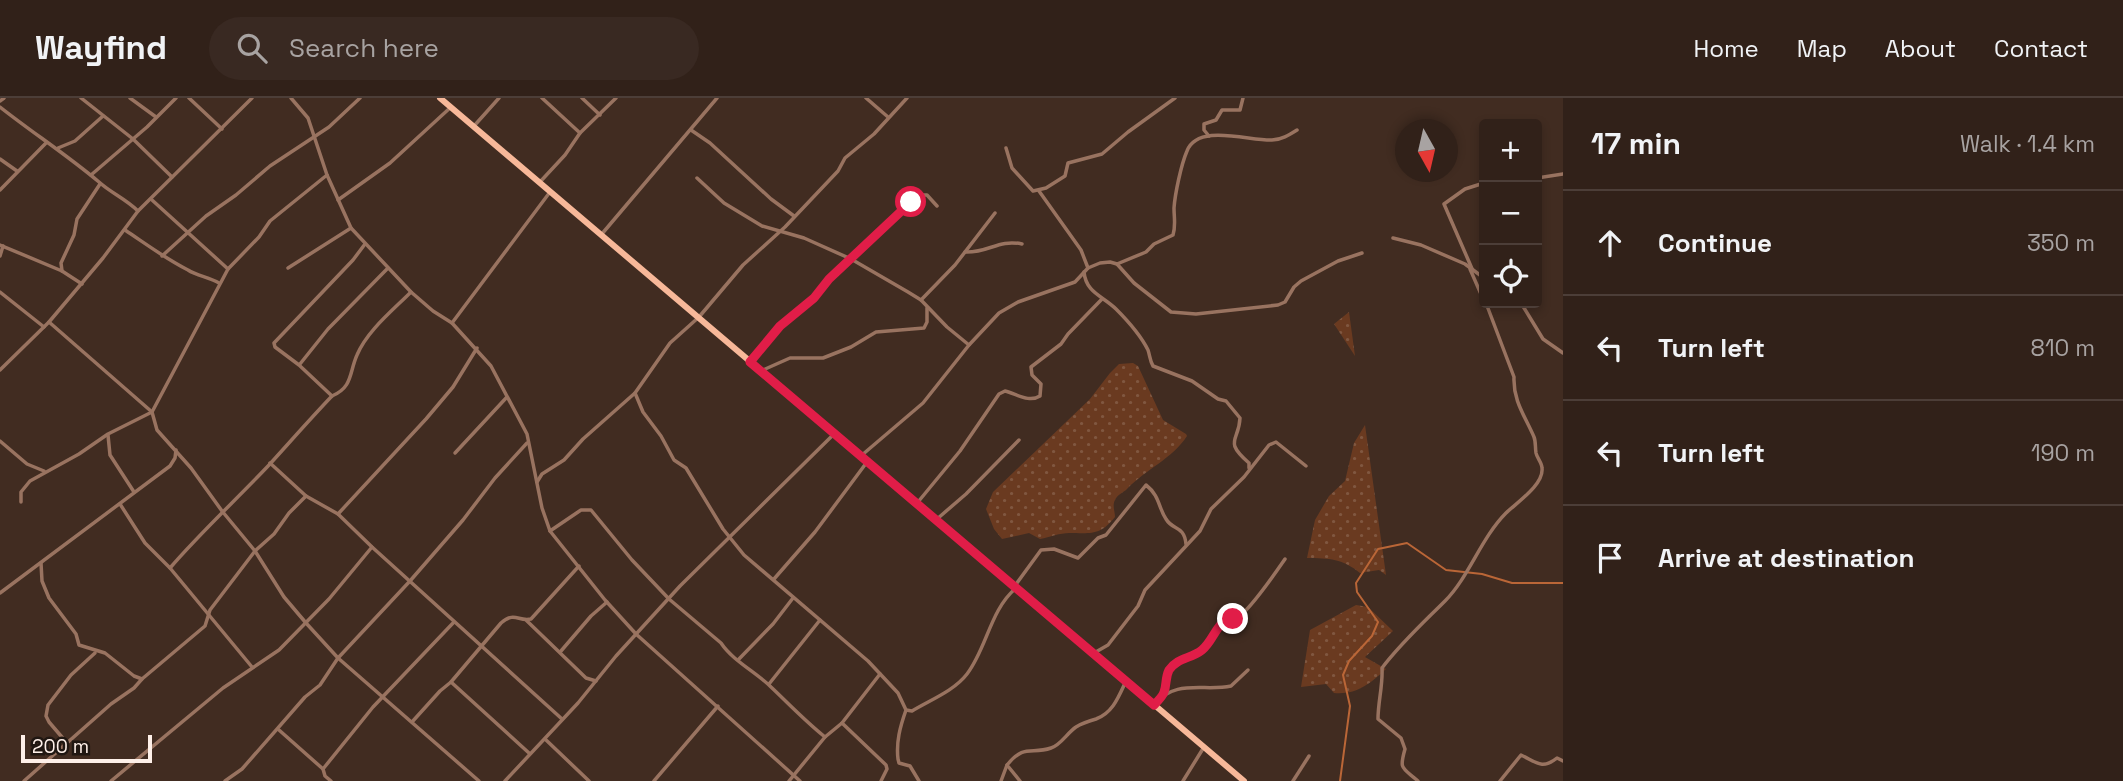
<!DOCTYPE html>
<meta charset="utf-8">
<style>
:root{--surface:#312119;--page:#392922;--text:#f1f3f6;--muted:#a8a3a2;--line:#4c3e38}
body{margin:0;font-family:"Space Grotesk",sans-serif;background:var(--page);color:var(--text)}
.controls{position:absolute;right:21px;top:21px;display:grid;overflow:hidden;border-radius:7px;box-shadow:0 4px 10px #0003}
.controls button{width:63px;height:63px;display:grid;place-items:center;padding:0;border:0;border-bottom:2px solid var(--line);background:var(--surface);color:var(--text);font:35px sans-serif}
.compass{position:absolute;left:1395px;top:21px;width:63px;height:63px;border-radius:50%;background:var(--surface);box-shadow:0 4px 10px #0003;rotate:172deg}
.scale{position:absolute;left:21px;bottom:18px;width:131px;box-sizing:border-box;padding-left:7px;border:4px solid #fef0e9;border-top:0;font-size:19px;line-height:24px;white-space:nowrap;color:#fef0e9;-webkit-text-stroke:5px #201712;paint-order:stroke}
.stop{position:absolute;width:21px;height:21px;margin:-16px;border:5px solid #e11d48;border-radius:50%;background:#fff}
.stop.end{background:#e11d48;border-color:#fff;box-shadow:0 2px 7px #0008}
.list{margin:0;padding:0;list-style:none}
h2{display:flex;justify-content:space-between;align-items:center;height:91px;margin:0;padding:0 28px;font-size:30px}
h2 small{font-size:23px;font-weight:400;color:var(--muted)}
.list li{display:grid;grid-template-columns:46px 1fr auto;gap:21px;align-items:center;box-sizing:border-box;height:105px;padding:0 28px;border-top:2px solid var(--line)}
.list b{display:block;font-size:26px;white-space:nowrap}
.list em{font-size:23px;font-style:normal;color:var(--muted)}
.icon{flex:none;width:38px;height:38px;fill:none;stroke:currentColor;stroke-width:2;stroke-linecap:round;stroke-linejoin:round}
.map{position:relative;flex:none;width:1563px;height:683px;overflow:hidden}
header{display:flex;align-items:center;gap:42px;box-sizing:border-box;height:98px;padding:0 35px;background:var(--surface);border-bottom:2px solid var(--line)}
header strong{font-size:33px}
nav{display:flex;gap:38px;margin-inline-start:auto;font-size:24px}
.search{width:490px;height:63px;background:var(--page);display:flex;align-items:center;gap:18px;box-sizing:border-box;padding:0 24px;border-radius:38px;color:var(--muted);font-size:26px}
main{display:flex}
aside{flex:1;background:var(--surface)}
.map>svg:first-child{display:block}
.grass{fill:url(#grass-dots)}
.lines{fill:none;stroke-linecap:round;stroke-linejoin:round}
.stream{stroke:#ba6637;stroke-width:2}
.street{stroke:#997360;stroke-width:3.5}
.primary{stroke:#f7b899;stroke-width:6}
.route{stroke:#e11d48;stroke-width:9}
</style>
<header>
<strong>Wayfind</strong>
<div class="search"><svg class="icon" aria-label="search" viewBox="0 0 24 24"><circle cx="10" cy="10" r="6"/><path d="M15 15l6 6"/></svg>Search here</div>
<nav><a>Home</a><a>Map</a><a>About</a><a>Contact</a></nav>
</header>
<main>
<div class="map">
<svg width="1563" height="683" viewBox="0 0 1563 683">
<defs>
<pattern id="grass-dots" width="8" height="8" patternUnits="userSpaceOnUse" patternTransform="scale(1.75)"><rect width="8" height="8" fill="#6a3a20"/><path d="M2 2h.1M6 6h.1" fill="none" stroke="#805740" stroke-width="1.8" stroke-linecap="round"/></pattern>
</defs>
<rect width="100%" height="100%" fill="#412c21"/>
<g class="grass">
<polygon points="1349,214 1355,258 1334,226"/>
<path d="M1133 265 1138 268 1163 322 1186 336 1187 338C1172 361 1146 371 1127 391 1124 394 1117 397 1115 402 1112 407 1115 414 1115 419 1100 438 1091 435 1069 435 1060 435 1050 439 1040 441L1029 435 1002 441 994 431 986 411 993 394 1090 301 1110 275 1119 266Z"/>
<path d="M1365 327 1386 477 1379 472 1360 475C1343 461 1329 460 1307 460L1315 422 1329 398 1345 383 1354 345Z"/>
<path d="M1356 507 1368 509 1393 533 1365 559 1386 571C1370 586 1356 597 1334 595L1326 586 1301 589 1310 532Z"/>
</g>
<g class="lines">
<polyline class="stream" points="1340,683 1350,608 1343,577 1349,563 1372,538 1378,524 1357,494 1356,485 1378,451 1407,445 1446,472 1482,476 1512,485 1563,485"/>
<g class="street">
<polyline points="81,0 133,41 172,79"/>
<polyline points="130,0 156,19"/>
<polyline points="189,0 222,31"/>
<polyline points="291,0 308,20 327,77 351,130 411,194 433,213 452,225 491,268 527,336 542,410 550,433 605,502 636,536 800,683"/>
<polyline points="542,0 580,35"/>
<polyline points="582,0 600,17"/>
<polyline points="866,0 888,19"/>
<polyline points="0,3 4,0"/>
<path d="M0 9C33 35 67 57 99 84 111 95 126 101 138 113"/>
<polyline points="474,28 499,0"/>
<polyline points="691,32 710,45 771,101 794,118"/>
<polyline points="1209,38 1204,32 1204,26 1216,22 1222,12 1240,12 1243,0"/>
<polyline points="58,50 75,43 103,18"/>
<polyline points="1006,50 1012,70 1033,93 1046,90 1065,78 1068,65 1102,56 1128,34 1175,0"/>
<polyline points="0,61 17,73"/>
<polyline points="91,77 147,29 176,0"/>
<polyline points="697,80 724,105 762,128 804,140 851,161 908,194 921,202 947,229 969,247"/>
<polyline points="1537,80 1563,76"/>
<polyline points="539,85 565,57 580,35 616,0"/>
<polyline points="0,92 46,45"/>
<polyline points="1039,93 1081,152 1088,170"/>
<polyline points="152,102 228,171"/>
<polyline points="338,102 390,65 451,9"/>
<path d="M125 132C146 146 166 161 188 172 197 178 209 179 219 185"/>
<polyline points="601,137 717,0"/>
<polyline points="1393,140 1421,147 1465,166 1484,180"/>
<polyline points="0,147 62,173 82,186"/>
<path d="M965 154C989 155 998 141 1022 146"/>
<polyline points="0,158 3,148"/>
<polyline points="162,158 206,118 236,97 270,68 329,29 360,0"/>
<path d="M1117 166 1146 154 1154 146 1173 137C1176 127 1174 120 1174 110 1175 96 1181 67 1187 53 1198 25 1249 43 1272 42 1281 42 1289 37 1297 32"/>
<polyline points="288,170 351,130"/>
<polyline points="1470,171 1484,203"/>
<polyline points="62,173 61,165 74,137 77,121 100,86"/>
<polyline points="1473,173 1444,106 1465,91 1484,85"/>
<path d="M1084 174C1086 195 1103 198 1116 211 1127 222 1141 238 1148 252 1150 258 1150 263 1153 268L1192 283 1218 301 1226 303 1240 320C1239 344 1223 342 1249 365V370"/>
<polyline points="0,194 44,229"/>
<polyline points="921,202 955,167 995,115"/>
<polyline points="1521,205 1543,241 1563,255"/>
<polyline points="49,224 152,314 157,332 191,370 222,413 255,453 284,499 306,525 338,560 479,683"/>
<polyline points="452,225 550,94"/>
<polyline points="750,263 780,228 814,200 829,181 918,97 927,97 937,108"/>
<polyline points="300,266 328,231 388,170"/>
<polyline points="0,272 49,224 103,160 138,113 252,0"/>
<polyline points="763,272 790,260 823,260 851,249 876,234 924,230 927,224 927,210"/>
<path d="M635 295 643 314 661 338 674 362 686 370 723 431 744 457 868 563 898 595 906 612 912 613C930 602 954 593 967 576 987 550 990 512 1016 490"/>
<polyline points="332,298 299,267 275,249 274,245 353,162 365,146"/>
<polyline points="108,337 110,357 134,394"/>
<polyline points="0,343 27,366 44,373"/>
<polyline points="455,355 507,299"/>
<polyline points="862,357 923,305 969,247 999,215 1018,204 1075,184 1088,170 1100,165 1110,164 1117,166 1134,185 1171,214 1196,216 1278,207 1285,204 1294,189 1301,183 1338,163 1362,155"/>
<polyline points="270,365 306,398 338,416 372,449 562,621"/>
<polyline points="537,384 542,376 564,362 583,341 635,295 670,245 699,219 743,167 785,129 838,73 845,60 874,36 907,0"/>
<polyline points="21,404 21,394 30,383 79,356 108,336 152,314 228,171 259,139 270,123 327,77"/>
<path d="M918 404 960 353 999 296 1005 293C1017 296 1029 305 1040 298L1041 286 1032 277 1031 269 1061 246 1068 236 1102 201"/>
<polyline points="120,406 145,445 170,470 252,569"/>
<polyline points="338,416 426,321 453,289 477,250"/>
<polyline points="937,421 966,396 1019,342"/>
<path d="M550 433 581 412H591L632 462 669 501 721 545C733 563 756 574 771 589 789 606 805 623 825 639"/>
<polyline points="41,465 42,483 49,500 76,536 79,547 105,555 134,578 142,581"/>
<path d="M170 470C201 434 236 402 269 367 290 344 310 321 332 298 353 289 349 275 357 257 367 233 392 213 411 194"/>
<polyline points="774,481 815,434 867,364"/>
<path d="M1014 489 1041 452 1054 451 1078 460 1098 440 1106 437 1146 387C1160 398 1158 409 1166 421 1173 433 1184 427 1186 446"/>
<polyline points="0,495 170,368 175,360 176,352"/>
<polyline points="526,522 586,580 596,583"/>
<polyline points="561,553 591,518 607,504"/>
<polyline points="1094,555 1108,547 1138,508 1145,492 1200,433 1211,411 1244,379 1269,347 1276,344 1306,368"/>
<polyline points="739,561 773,526 793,500"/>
<polyline points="880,576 842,625 886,667 887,671 881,683"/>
<polyline points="769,586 820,522"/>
<path d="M1164 596C1166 586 1165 578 1171 570 1179 559 1193 560 1203 551 1210 545 1211 535 1218 528 1226 519 1229 524 1237 520 1250 512 1276 474 1285 461"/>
<path d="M1154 607C1175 580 1205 594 1231 588L1248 572"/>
<path d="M906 612C900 629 896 644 898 661L899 665 910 668 919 683"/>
<polyline points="412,624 440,593 451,584"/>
<polyline points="279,632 323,671 325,678 331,683"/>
<polyline points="545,641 589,683"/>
<polyline points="67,645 49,624 46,618 48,607 71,577 95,555"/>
<path d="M529 655 451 584 501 525C515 513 518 524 531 521L579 468"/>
<polyline points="323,671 373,609 454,524"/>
<polyline points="24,683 111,606 134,590 142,581 205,528 210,512 255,453 274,436 289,415 306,398"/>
<polyline points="111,683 223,590 279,552 329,501 372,449"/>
<polyline points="225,683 242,671 305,599 320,587 338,560 410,483 463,422 495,380 527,345"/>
<polyline points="505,683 578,605 616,558 680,488 835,335"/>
<polyline points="654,683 718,608"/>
<polyline points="789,683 825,639 842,625"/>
<polyline points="1001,683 1007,667"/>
<path d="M1020 683 1007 667C1025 645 1031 657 1051 650 1061 647 1067 635 1076 629 1082 625 1089 623 1096 621 1113 615 1119 598 1126 583"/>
<polyline points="1183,683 1204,649"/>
<polyline points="1293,683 1309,658"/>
<path d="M1418 683C1402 669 1399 672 1405 651L1401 640 1378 621C1378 604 1383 587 1382 570 1401 545 1423 525 1445 503 1469 479 1481 440 1506 415 1516 405 1544 387 1542 370 1542 365 1537 360 1536 355 1535 349 1536 344 1534 339 1525 318 1513 303 1514 279L1486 205"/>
<path d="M1500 683 1521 657C1536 664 1542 672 1557 660L1563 663"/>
</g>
<polyline class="primary" points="440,0 1244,683"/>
</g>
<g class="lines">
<path class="route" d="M911 104 829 181 814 200 780 228 750 264 1154 607C1158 603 1163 598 1164 594 1167 586 1165 580 1169 572 1178 559 1191 561 1202 552 1212 544 1215 530 1226 521H1233"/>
</g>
</svg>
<div class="controls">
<button>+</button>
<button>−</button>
<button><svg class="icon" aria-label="locate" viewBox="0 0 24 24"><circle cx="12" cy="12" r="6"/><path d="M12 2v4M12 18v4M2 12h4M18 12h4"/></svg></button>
</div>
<svg class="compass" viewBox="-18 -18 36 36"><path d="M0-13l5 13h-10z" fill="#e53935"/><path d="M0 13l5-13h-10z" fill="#a8a3a2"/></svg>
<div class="scale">200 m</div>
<div class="stop" style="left:911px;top:104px"></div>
<div class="stop end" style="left:1233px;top:521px"></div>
</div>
<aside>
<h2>17 min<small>Walk · 1.4 km</small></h2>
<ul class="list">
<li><svg class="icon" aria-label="ahead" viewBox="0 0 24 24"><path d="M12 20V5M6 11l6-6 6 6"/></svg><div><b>Continue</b></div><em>350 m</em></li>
<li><svg class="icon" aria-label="left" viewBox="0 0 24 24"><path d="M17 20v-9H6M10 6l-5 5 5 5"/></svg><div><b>Turn left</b></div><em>810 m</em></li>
<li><svg class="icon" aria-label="left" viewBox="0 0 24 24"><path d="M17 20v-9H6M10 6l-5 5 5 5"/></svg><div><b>Turn left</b></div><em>190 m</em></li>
<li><svg class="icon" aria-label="arrive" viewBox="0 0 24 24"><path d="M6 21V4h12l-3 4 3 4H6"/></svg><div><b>Arrive at destination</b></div></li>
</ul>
</aside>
</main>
